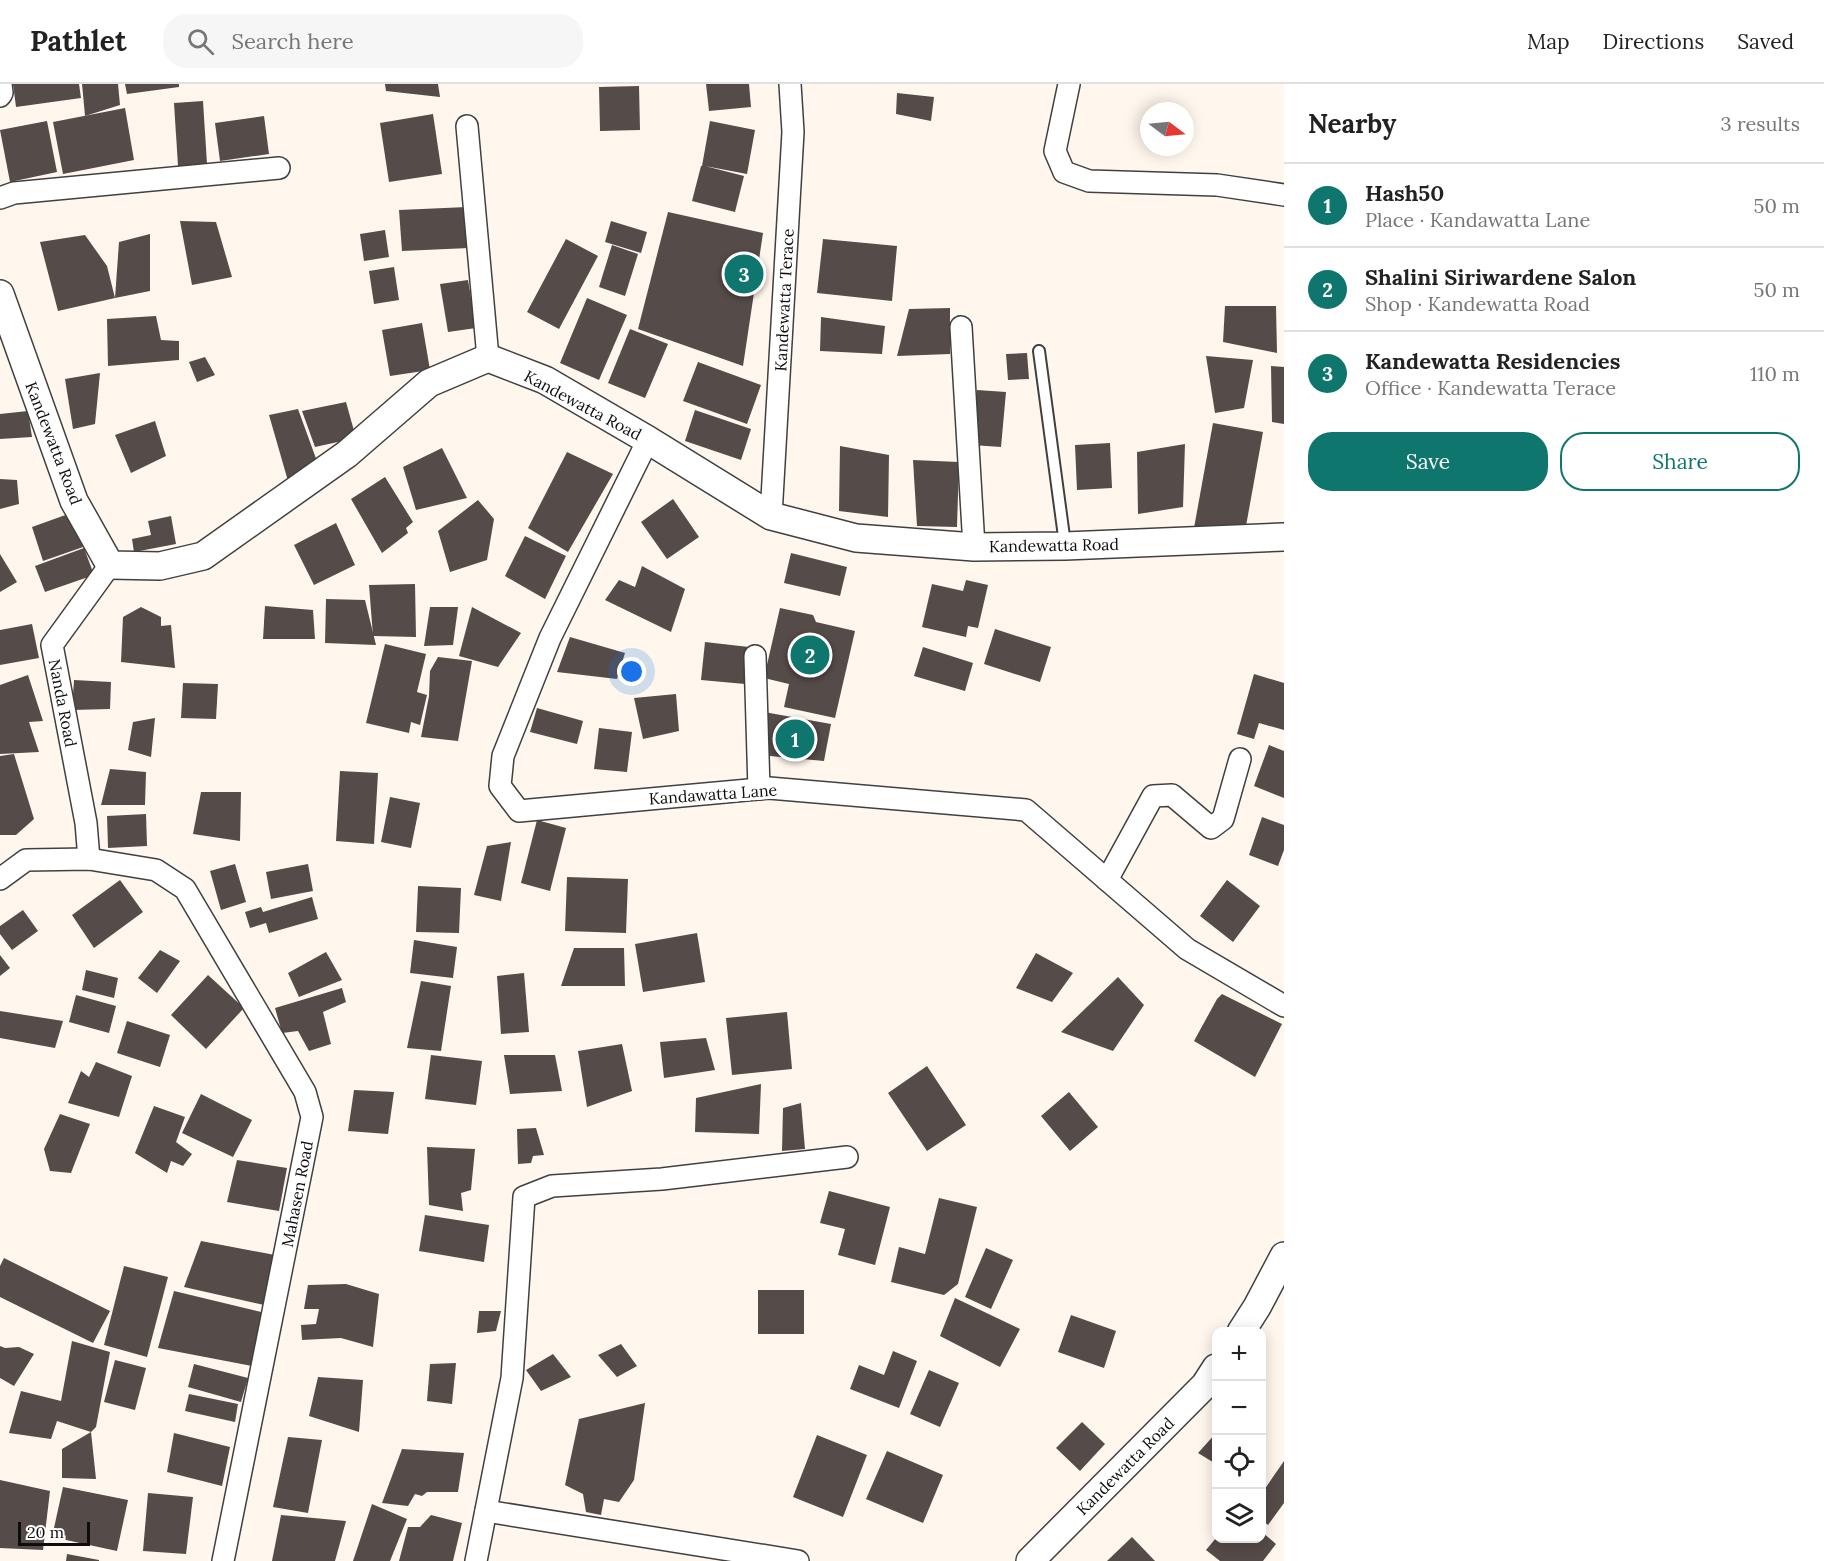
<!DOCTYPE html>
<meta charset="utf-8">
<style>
:root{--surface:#fff;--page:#f6f6f6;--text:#222;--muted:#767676;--line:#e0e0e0;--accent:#0f766e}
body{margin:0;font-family:Lora,serif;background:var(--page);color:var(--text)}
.controls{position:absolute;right:18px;bottom:18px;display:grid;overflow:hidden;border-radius:12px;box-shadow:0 3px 15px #0003}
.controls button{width:54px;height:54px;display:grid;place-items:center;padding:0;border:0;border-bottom:2px solid var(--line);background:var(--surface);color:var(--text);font:30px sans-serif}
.compass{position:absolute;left:1140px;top:18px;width:54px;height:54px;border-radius:50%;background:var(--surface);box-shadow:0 3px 15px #0003;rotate:106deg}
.scale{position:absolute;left:18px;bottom:15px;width:72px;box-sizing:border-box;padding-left:6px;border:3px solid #0d0d0d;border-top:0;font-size:16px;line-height:21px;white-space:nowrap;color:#0d0d0d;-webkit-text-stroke:4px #fff;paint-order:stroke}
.you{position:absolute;left:632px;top:588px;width:21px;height:21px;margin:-15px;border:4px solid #fff;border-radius:50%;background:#1a73e8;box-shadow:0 0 0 9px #1a73e833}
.badge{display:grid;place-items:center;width:39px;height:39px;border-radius:50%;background:var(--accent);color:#fff;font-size:20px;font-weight:700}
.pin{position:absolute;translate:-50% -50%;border:3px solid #fff;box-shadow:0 2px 6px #0006}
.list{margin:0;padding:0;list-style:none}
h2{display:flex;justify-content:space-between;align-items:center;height:78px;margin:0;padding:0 24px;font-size:26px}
h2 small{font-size:20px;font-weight:400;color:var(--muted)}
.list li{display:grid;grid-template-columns:39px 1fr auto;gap:18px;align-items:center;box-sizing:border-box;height:84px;padding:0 24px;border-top:2px solid var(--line)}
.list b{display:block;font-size:22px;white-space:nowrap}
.list p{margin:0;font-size:20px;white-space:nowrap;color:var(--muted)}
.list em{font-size:20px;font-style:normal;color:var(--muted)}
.actions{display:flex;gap:12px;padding:18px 24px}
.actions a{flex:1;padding:14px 0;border:2px solid var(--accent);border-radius:24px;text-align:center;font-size:21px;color:var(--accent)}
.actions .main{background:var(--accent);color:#fff}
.icon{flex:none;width:33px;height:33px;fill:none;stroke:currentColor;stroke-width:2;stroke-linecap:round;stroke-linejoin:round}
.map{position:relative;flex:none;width:1284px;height:1477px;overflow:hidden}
header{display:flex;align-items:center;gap:36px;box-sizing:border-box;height:84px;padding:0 30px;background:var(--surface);border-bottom:2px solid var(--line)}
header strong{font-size:28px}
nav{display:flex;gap:33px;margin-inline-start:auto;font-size:21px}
.search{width:420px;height:54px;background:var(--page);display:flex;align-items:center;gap:15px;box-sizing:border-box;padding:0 21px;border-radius:24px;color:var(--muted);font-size:22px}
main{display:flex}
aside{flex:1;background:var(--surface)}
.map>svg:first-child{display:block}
.building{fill:#554b49}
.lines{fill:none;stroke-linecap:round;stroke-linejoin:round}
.service-casing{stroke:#404040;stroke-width:14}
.minor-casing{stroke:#404040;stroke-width:24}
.tertiary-casing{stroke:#404040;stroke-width:30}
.service{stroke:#fff;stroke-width:10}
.minor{stroke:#fff;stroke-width:21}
.tertiary{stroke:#fff;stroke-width:27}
.labels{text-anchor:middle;stroke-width:6;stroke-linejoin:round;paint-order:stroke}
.street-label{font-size:16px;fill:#0d0d0d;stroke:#fff}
</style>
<header>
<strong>Pathlet</strong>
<div class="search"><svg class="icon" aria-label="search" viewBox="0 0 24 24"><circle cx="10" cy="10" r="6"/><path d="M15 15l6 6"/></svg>Search here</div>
<nav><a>Map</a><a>Directions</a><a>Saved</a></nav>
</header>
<main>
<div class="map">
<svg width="1284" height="1477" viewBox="0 0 1284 1477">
<rect width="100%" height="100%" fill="#fff7ed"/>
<g class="building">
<polygon points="13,0 79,0 81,14 16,23"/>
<polygon points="82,0 118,0 120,21 85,32"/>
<polygon points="125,0 179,0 179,3 127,10"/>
<polygon points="385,0 438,0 440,13 386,7"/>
<polygon points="706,0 749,0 751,23 709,27"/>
<polygon points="639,2 640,46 600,47 599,3"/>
<polygon points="897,9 934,13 931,37 896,30"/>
<polygon points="203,17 207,80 178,82 174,19"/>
<polygon points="125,24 134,76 63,90 53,38"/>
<polygon points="433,30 442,90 389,98 380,39"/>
<polygon points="264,32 269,70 220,77 215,39"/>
<polygon points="47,37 57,88 10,98 0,46"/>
<polygon points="710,37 755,46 747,90 705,82 744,92 735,128 692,117 701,82 702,82"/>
<polygon points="467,123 469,164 402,167 399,126"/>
<polygon points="668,128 763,149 743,282 638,245"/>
<polygon points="180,137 216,138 232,193 192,201"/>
<polygon points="611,137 647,148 641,169 605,158"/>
<polygon points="385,146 389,173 364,177 360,150"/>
<polygon points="150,150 150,207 115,214 119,158"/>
<polygon points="85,151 107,182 115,214 58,227 40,158"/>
<polygon points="566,155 598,172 559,245 527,228"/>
<polygon points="823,155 897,162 892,217 817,209"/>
<polygon points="612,161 638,170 625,212 599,203"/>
<polygon points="394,183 399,216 374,220 369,187"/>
<polygon points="468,196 476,244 448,248 440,200"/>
<polygon points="587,214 627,231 599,296 560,279"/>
<polygon points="1225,222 1276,222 1277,269 1223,258"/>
<polygon points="950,224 950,270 897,272 909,225"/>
<polygon points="156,232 161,256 179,257 179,276 108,282 107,235"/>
<polygon points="821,233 885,242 882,270 820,267"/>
<polygon points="422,239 430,286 390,292 382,246"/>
<polygon points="630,245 668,260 645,314 608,299"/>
<polygon points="1027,269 1029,295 1008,296 1006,270"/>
<polygon points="1206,272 1253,276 1244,324 1215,329"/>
<polygon points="205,273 215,291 197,298 189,278"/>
<polygon points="698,278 761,301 747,340 683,317"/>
<polygon points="1271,282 1284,283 1284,340 1272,338"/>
<polygon points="100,289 95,340 73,345 65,295"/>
<polygon points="977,306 1006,308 1001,363 972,361"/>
<polygon points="346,318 356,354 315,363 302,327"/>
<polygon points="298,325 318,380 288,397 269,331"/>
<polygon points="695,326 751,345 741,376 685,357"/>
<polygon points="28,327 32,353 0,355 0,330"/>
<polygon points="155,337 166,372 131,389 115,351"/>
<polygon points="1213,339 1263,348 1244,453 1194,444"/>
<polygon points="1110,359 1112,404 1077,406 1075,361"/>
<polygon points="1185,360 1183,423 1138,430 1137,368"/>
<polygon points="840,362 889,371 888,433 839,427"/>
<polygon points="442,364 467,414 416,426 403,383"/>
<polygon points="567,368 613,390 568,468 528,444"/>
<polygon points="913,376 959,378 957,443 917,442"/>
<polygon points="385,393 413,438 406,444 408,449 382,469 351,415"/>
<polygon points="0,395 17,396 19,420 0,425"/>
<polygon points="673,415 699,453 667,475 641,438"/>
<polygon points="478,416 494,435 487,476 450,488 438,447"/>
<polygon points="71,429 83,463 43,477 32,443"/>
<polygon points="171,432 176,460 134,468 132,455 151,451 148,437"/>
<polygon points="336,439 355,481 314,501 294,461"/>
<polygon points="525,452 566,472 545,515 505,492"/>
<polygon points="84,464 94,491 45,508 35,482"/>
<polygon points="791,469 847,483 840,512 784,499"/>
<polygon points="0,470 17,498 0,508"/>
<polygon points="642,482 685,505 671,548 605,516 619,496 635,503"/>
<polygon points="966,496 988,501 978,544 968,542 966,553 922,543 932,500 963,507"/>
<polygon points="415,500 416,553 373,552 369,501"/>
<polygon points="326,515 365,516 376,561 325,559"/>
<polygon points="265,522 313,526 315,555 263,555"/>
<polygon points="141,523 161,533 161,542 171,541 175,584 121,578 123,533"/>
<polygon points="430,523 458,523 453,561 424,562"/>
<polygon points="472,523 521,549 498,583 459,572"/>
<polygon points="780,524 813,531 816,538 855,547 835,634 784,623 789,600 764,594"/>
<polygon points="32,540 39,574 0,581 0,546"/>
<polygon points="995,545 1051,563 1040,598 984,580"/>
<polygon points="570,553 625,569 617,595 557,588"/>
<polygon points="705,558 749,563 745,600 701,596"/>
<polygon points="385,560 426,570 417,608 427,611 420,641 411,638 409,649 366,639"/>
<polygon points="923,563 973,579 965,607 914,592"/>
<polygon points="438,573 472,577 458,657 421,653 429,612 430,587"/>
<polygon points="1254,590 1284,599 1284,646 1259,639 1254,655 1237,650"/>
<polygon points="28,591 43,637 29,638 39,668 0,670 0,601"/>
<polygon points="74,596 111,598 110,625 72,626"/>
<polygon points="183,599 218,600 216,635 181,634"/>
<polygon points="676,610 679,647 643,655 634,614"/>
<polygon points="537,624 583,637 577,660 530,648"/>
<polygon points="764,628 831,640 824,677 759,671"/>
<polygon points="155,634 151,673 128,666 133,638"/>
<polygon points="599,644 632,648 627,688 594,685"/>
<polygon points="1269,661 1284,667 1284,714 1254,702"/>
<polygon points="14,670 34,735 16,751 0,751 0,672"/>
<polygon points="110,685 146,688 145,721 101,721"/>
<polygon points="340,687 378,689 374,760 336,757"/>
<polygon points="201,708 241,708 240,757 193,750"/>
<polygon points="390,713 420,719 411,764 381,758"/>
<polygon points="146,730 147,762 108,764 107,732"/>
<polygon points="1262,733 1284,741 1284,766 1278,782 1249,771"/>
<polygon points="537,736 566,744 550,807 521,799"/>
<polygon points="511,758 501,817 474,811 487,762"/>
<polygon points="235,780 246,818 221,826 210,787"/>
<polygon points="308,780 313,807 271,815 266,788"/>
<polygon points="567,793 628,795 626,849 565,847"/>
<polygon points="120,796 143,828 94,864 72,831"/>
<polygon points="1227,796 1260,822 1233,858 1200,832"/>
<polygon points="418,802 461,804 459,849 416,848"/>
<polygon points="312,813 318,835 269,849 266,839 250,844 245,828 261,823 263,828"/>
<polygon points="23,826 38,847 12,866 0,850 0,842"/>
<polygon points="697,849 705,898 643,908 635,860"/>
<polygon points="414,856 457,863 453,894 410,889"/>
<polygon points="574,864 624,864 625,902 561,902"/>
<polygon points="160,866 180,877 157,909 138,894"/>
<polygon points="326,868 342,896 299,913 288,889"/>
<polygon points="1036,869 1073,889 1052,918 1016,904"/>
<polygon points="0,871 10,884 0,892"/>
<polygon points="86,886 118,894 114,914 82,906"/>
<polygon points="524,889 529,948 501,950 497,892"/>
<polygon points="208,891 244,924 206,965 171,931"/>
<polygon points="1118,893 1144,921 1113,967 1061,948"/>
<polygon points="421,897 451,902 441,967 407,964"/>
<polygon points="342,904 346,918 323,928 331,960 309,967 298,947 282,949 275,924"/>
<polygon points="1222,910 1282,940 1255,993 1194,957 1217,915"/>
<polygon points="76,911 116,922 109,949 69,938"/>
<polygon points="0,927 63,937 55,964 0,954"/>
<polygon points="787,928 792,985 732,991 726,934"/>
<polygon points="127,937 170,951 160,983 117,969"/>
<polygon points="706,954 715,986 664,994 660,958"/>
<polygon points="622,960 632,1007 587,1023 578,967"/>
<polygon points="431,971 482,977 476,1021 425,1015"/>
<polygon points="504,971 555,971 562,1007 510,1010"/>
<polygon points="96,978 132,992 119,1033 68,1019 81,987 89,993"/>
<polygon points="927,982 966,1041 927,1067 888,1009"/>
<polygon points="761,1000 759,1050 695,1048 696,1014"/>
<polygon points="354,1006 394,1008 388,1050 348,1047"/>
<polygon points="1069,1008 1098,1043 1070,1067 1041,1032"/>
<polygon points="201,1010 252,1036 233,1073 182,1049"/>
<polygon points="801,1019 805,1065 782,1067 783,1024"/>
<polygon points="154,1022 185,1033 176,1058 192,1070 183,1082 171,1077 167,1089 135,1069"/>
<polygon points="60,1030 90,1040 71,1089 50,1087 44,1065"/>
<polygon points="536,1044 544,1071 533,1072 531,1079 518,1080 517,1045"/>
<polygon points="427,1063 475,1065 471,1106 461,1109 463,1127 429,1121"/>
<polygon points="237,1076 287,1084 279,1127 227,1118"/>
<polygon points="829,1107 890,1123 875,1181 838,1171 845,1145 820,1139"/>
<polygon points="939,1114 977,1123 958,1200 944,1211 891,1198 899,1163 925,1170"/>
<polygon points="425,1131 489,1141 484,1178 419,1167"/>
<polygon points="201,1157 275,1171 264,1221 184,1203"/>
<polygon points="986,1164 1013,1176 991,1225 965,1213"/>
<polygon points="4,1174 110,1227 93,1259 0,1213 0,1182"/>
<polygon points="124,1182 168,1193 147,1273 104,1261"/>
<polygon points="346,1200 379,1210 373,1263 341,1254 302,1256 301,1241 316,1240 319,1225 304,1225 308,1201"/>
<rect x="758" y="1206" width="46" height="44"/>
<polygon points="174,1207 265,1229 252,1282 158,1264"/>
<polygon points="955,1214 1020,1245 1000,1283 940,1252"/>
<polygon points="479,1227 501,1227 496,1247 477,1249"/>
<polygon points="1071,1231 1116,1247 1104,1284 1058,1268"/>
<polygon points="72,1257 110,1268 96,1343 91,1348 57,1337 51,1355 9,1349 21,1307 61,1317"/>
<polygon points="621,1260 637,1282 617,1293 598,1271"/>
<polygon points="0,1262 5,1264 19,1263 34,1270 14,1302 0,1294"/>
<polygon points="893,1267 917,1277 899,1324 850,1305 859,1281 884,1291"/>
<polygon points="553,1270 571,1293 541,1307 526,1286"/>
<polygon points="115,1276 146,1284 135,1326 104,1318"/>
<polygon points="456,1279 452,1320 427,1317 430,1280"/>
<polygon points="194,1280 248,1294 241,1318 188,1303"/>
<polygon points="929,1286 959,1299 940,1343 910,1330"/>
<polygon points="318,1293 363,1296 359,1348 309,1332"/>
<polygon points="189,1310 238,1320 235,1338 185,1327"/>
<polygon points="645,1319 634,1396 619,1418 604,1415 601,1431 586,1428 583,1410 565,1401 579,1335"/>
<polygon points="1082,1338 1105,1360 1080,1387 1056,1364"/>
<polygon points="91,1348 96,1395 62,1394 62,1365"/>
<polygon points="174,1349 230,1363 222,1402 167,1388"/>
<polygon points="1216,1349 1216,1380 1198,1369"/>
<polygon points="817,1351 867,1371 843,1433 793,1413"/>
<polygon points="288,1353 322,1356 308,1429 273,1423"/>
<polygon points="402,1365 464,1369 458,1408 427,1408 422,1412 415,1410 408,1422 382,1419"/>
<polygon points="887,1367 943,1391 923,1439 866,1415"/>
<polygon points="1284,1377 1284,1419 1268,1441 1262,1436 1262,1409"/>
<polygon points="0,1396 50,1407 43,1466 0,1464"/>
<polygon points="63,1403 128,1416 117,1467 52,1453"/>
<polygon points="148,1409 193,1413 186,1470 143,1467"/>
<polygon points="372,1420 407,1435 390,1477 353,1477"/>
<polygon points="281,1431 346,1437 335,1477 272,1477"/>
<polygon points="431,1431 462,1439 453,1477 399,1477 408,1443 420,1443"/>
<polygon points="1262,1448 1276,1460 1263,1477 1220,1477 1206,1466 1216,1454 1262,1454"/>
<polygon points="1132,1453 1155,1477 1107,1477"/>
<polygon points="67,1470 99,1476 99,1477 66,1477"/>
</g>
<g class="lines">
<defs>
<polyline id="service" points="1039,267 1065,460"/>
<g id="minor">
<polyline points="1069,0 1055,67 1064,88 1089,97 1217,101 1284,111"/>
<polyline points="0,12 2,9 1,0"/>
<polyline points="467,42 488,274"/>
<polyline points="0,114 14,109 279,84"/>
<polyline points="961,243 974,463"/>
<polyline points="648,356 550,554 503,672 500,702 519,727 769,704 1026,726 1187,865 1284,922"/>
<polyline points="771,432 793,48 790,0"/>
<polyline points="755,572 759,705"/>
<polyline points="89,775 86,739 52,561 110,481"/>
<polyline points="0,795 26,776 89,775 156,786 185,805 305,1008 312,1033 223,1477"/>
<polyline points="1107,796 1153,712 1172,711 1211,744 1223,735 1240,675"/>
<polyline points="486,1427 798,1477"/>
<polyline points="476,1477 512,1294 524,1113 552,1102 662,1095 847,1073"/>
</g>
<g id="tertiary">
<polyline points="0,210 74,417 110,481 160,482 203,472 347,370 429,299 488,274 545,296 648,356 771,432 856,454 974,463 1065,462 1284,453"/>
<polyline points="1241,1248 1257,1223 1284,1172"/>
<polyline points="1030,1477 1205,1301 1216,1284"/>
</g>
</defs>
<use href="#service" class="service-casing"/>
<use href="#minor" class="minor-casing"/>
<use href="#tertiary" class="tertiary-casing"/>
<use href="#service" class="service"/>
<use href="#minor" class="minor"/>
<use href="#tertiary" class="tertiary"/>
</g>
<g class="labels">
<g class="street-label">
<text transform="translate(784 216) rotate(-87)" y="6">Kandewatta Terace</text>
<text transform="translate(583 321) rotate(28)" y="6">Kandewatta Road</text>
<text transform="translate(54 359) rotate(69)" y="6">Kandewatta Road</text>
<text transform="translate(1054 461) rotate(-1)" y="6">Kandewatta Road</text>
<text transform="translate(63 619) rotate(79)" y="6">Nanda Road</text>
<text transform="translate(713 710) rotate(-4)" y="6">Kandawatta Lane</text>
<text transform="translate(297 1110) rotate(-79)" y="6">Mahasen Road</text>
<text transform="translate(1125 1382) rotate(-45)" y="6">Kandewatta Road</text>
</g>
</g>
</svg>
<div class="controls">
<button>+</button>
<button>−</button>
<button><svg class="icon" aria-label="locate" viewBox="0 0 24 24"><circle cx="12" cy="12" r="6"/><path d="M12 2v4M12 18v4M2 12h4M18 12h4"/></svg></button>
<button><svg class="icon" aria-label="layers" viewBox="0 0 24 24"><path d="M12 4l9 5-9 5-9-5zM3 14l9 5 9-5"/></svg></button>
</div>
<svg class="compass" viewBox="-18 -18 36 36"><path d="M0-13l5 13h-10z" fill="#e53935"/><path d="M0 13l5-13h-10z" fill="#767676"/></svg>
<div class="scale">20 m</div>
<div class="you"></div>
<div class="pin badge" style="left:795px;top:655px">1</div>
<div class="pin badge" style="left:810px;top:571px">2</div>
<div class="pin badge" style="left:744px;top:190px">3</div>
</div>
<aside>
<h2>Nearby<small>3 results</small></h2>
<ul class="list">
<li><span class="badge">1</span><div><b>Hash50</b><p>Place · Kandawatta Lane</p></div><em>50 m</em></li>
<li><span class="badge">2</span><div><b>Shalini Siriwardene Salon</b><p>Shop · Kandewatta Road</p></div><em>50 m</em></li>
<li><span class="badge">3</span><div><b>Kandewatta Residencies</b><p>Office · Kandewatta Terace</p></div><em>110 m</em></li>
</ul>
<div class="actions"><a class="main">Save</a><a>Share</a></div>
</aside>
</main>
